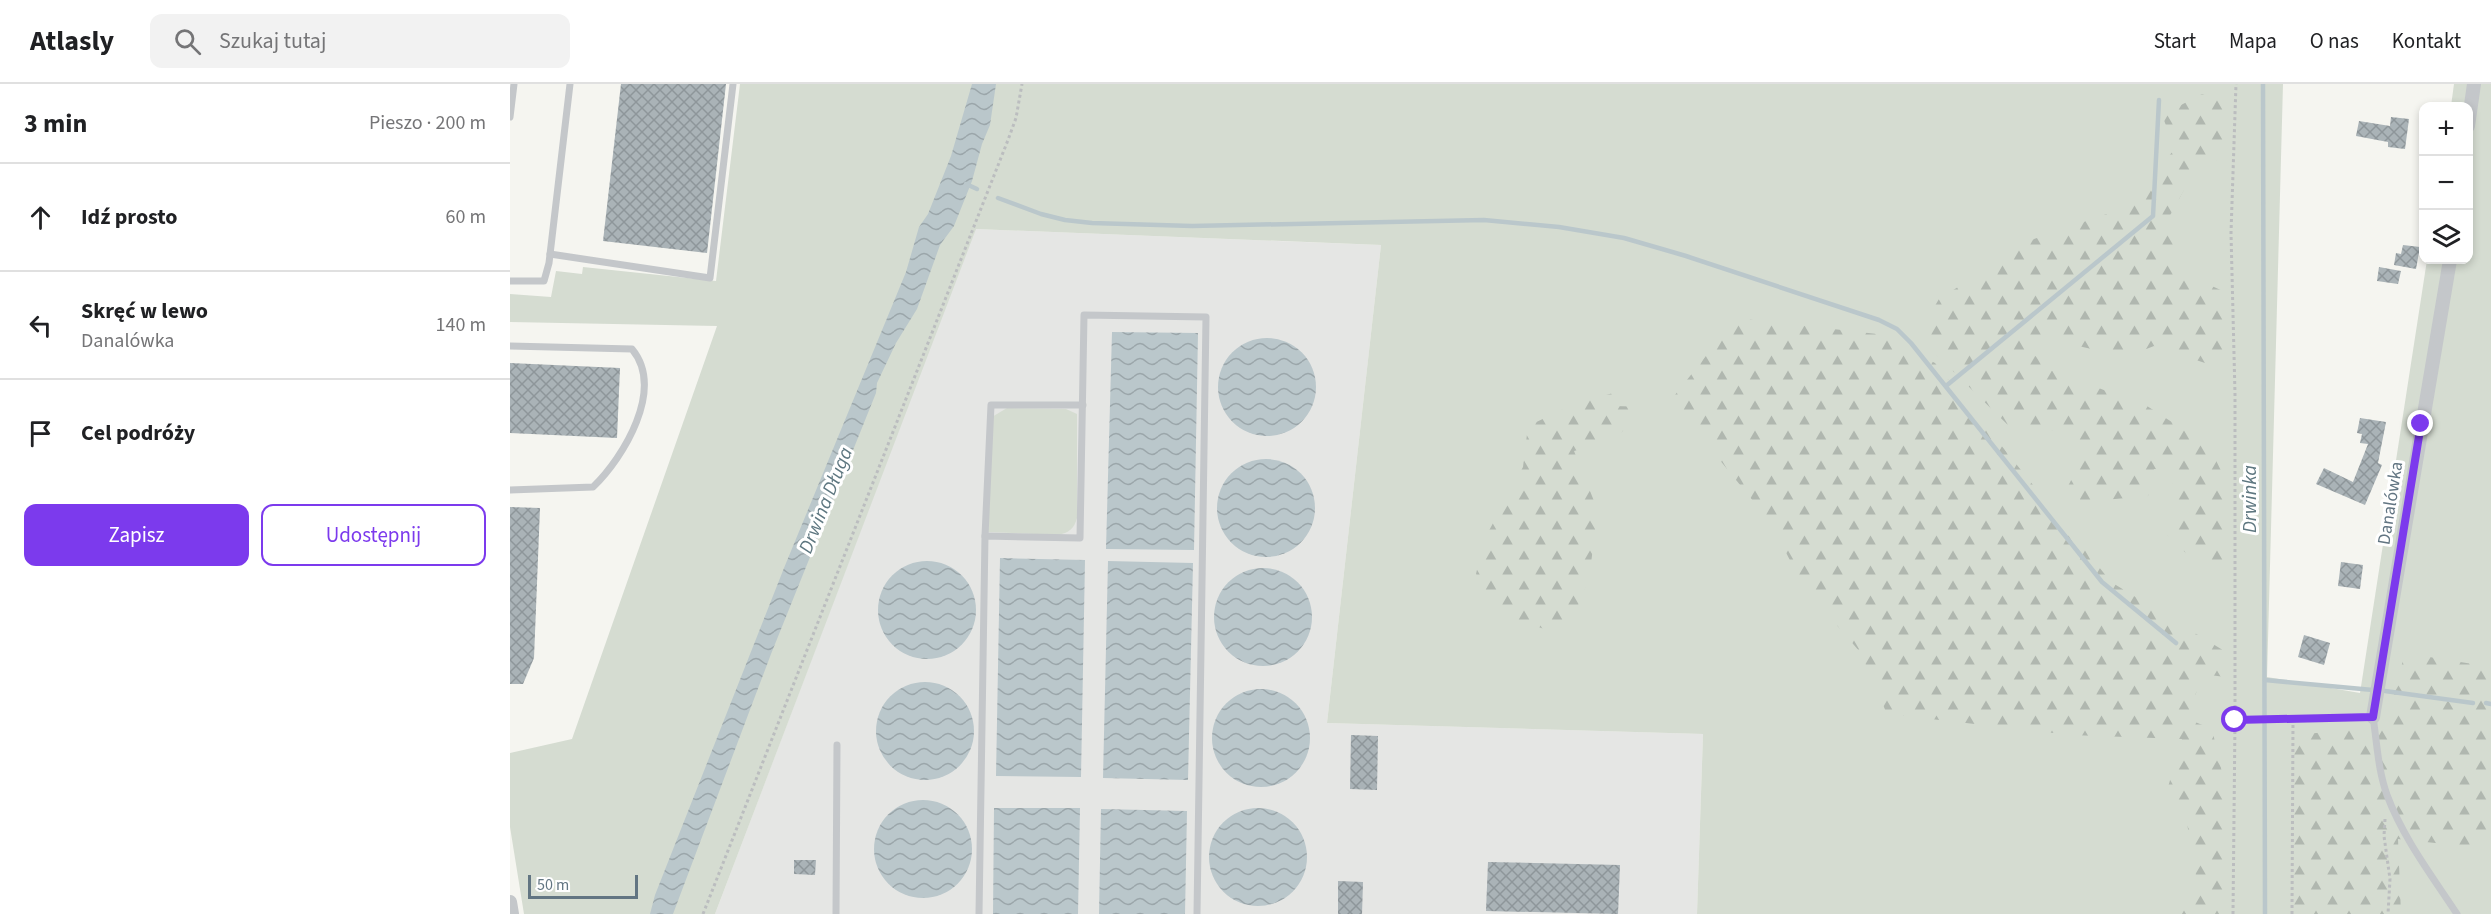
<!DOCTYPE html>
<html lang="pl">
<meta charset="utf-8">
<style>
:root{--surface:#fff;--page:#f2f2f2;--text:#202124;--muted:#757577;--line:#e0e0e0;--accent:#7c3aed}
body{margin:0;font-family:"Source Sans 3",sans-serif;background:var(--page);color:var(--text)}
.controls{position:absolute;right:18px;top:18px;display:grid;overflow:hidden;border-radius:12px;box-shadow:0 3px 9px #0003}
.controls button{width:54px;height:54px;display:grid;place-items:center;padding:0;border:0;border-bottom:2px solid var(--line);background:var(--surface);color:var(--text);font:30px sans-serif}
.scale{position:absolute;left:18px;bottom:15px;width:110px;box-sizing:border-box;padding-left:6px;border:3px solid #627582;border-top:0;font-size:16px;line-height:21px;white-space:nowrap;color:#627582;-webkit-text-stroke:4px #fff;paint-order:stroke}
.stop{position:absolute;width:18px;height:18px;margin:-14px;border:4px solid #7c3aed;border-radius:50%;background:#fff}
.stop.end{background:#7c3aed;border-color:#fff;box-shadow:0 2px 6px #0008}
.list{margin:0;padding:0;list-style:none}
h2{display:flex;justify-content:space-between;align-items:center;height:78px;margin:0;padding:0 24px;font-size:26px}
h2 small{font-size:20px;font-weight:400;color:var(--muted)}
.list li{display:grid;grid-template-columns:39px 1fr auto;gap:18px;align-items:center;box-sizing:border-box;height:108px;padding:0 24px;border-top:2px solid var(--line)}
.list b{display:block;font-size:22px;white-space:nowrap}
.list p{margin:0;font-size:20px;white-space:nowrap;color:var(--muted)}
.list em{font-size:20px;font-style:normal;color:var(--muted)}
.actions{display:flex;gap:12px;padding:18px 24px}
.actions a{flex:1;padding:14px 0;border:2px solid var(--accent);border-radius:12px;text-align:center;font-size:21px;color:var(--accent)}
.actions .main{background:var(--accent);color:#fff}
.icon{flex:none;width:33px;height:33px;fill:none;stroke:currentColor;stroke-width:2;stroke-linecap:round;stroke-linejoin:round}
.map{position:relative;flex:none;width:1981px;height:830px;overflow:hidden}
header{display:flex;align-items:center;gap:36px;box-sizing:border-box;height:84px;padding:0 30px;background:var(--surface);border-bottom:2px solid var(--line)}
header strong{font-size:28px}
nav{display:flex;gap:33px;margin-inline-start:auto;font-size:21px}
.search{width:420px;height:54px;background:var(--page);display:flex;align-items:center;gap:15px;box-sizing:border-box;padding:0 21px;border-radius:12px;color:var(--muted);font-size:22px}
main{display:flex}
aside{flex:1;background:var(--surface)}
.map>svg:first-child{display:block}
.built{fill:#e5e6e4}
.green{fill:#d5dcd1}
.forest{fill:url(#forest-firs)}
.water{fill:url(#water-waves)}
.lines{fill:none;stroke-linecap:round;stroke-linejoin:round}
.stream{stroke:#bac7cb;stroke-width:4.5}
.building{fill:url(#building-cross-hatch)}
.path{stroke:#bbbdbf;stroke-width:3;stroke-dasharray:3 3;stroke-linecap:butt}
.service{stroke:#c4c7ca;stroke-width:7}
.minor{stroke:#c4c7ca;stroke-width:14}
.route{stroke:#7c3aed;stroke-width:8}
.labels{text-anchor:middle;stroke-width:6;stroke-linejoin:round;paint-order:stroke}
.street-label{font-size:18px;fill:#627582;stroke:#fff}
.water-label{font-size:20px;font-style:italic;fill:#5e7780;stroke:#fff}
</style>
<header>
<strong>Atlasly</strong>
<div class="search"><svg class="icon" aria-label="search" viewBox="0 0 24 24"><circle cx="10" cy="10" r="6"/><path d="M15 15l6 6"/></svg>Szukaj tutaj</div>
<nav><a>Start</a><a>Mapa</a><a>O nas</a><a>Kontakt</a></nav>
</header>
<main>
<aside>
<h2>3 min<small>Pieszo · 200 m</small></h2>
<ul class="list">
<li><svg class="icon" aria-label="ahead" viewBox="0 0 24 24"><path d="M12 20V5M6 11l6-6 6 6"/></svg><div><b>Idź prosto</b></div><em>60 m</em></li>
<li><svg class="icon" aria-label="left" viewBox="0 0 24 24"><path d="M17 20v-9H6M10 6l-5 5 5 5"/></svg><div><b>Skręć w lewo</b><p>Danalówka</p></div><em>140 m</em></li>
<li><svg class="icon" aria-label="arrive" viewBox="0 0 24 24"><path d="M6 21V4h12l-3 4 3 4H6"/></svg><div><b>Cel podróży</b></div></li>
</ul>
<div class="actions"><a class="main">Zapisz</a><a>Udostępnij</a></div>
</aside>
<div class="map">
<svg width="1981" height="830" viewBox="0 0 1981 830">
<defs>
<pattern id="forest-firs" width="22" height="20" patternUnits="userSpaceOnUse" patternTransform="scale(1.5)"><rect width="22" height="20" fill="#d5dcd1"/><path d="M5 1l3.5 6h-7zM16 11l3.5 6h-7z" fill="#b0b7af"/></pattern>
<pattern id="water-waves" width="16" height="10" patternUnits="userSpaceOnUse" patternTransform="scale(1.5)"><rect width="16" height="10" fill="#bac7cb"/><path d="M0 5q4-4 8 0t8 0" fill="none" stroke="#9ba6aa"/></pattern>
<pattern id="building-cross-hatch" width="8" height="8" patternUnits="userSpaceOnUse" patternTransform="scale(1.5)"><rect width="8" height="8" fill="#aab3b7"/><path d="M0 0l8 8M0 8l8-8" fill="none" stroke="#8e969a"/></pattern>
</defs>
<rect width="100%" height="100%" fill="#f5f5f0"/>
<polygon class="built" points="465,145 871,161 817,639 1193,650 1187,830 205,830"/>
<g class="green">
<polygon points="230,0 1773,0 1757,593 1850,609 1917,176 1958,176 1958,22 1941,22 1944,0 1981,0 1981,830 1187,830 1193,650 817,639 871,161 466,145 205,830 14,830 0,743 0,669 62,655 207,242 0,238 0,210 41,213 46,187 72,190 73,183 206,197"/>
<path d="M497 324 556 325 567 330V434C564 445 559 448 549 451L478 448 482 333Z"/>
</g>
<g class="forest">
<polygon points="1692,10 1718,20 1717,74 1688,80 1657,137 1671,188 1715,208 1718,265 1695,279 1644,262 1616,273 1521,251 1512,259 1540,286 1637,322 1699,362 1715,395 1715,483 1684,477 1653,447 1669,421 1659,386 1644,385 1638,412 1572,418 1558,402 1571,378 1556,347 1502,345 1407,252 1429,215 1524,155 1611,125 1665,65 1652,31"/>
<polygon points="1226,234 1367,250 1425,279 1601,498 1716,568 1715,593 1692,590 1678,635 1702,645 1714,697 1715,830 1669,830 1688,805 1677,739 1656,710 1672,655 1561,651 1377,630 1350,568 1293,502 1261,439 1161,316"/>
<polygon points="1103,309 1105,322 1136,323 1104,356 1064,367 1088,427 1079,494 1056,553 984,527 966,490 974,456 1013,383 1018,342 1062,321"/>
<polygon points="1895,569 1981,583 1981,765 1888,755 1891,830 1782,830 1783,651 1875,643"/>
</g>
<g class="water">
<polygon points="462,0 486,0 480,41 472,60 462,97 444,142 430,161 407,225 386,259 367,299 366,309 261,570 163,830 140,830 145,811 274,484 396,188 409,143 418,130 441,72"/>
<polygon points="602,248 688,249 684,466 596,465"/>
<circle cx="757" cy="303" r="49"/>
<circle cx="756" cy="424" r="49"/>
<polygon points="490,474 575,476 571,693 486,692"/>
<circle cx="417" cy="526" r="49"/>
<polygon points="598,477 683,479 678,696 593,694"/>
<circle cx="753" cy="533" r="49"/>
<circle cx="415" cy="647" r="49"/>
<circle cx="751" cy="654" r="49"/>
<circle cx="413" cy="765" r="49"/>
<circle cx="748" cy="773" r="49"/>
<polygon points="484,724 570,724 568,830 483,830"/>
<polygon points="591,725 677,727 675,830 589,830"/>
</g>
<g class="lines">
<g class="stream">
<polyline points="1753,0 1755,830"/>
<polyline points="456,100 467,105"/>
<polyline points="488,114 531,130 555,136 582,139 682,142 974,136 1049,143 1114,154 1176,172 1369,236 1387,245 1401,259 1592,498 1666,559"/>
<polyline points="1436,302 1643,132 1649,16"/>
<polyline points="1755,596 1863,606"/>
<polyline points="1875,607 1963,619"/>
<polyline points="1976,619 1981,620"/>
</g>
</g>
<g class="building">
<polygon points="111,0 216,0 197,169 93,157"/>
<polygon points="1881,33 1899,35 1895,65 1878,63 1878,58 1846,52 1849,37 1880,42"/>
<polygon points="1893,161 1910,163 1906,185 1884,181 1886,169 1891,170"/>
<polygon points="1869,183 1891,187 1888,200 1867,197"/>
<polygon points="0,279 110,284 107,354 0,349"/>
<polygon points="1850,334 1876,338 1868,379 1872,381 1855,421 1806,400 1814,384 1843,398 1858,360 1850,359 1852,350 1847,349"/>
<polygon points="0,423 30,424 24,574 13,600 0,600"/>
<polygon points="1831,478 1853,481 1850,505 1828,502"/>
<polygon points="1794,551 1820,559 1814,581 1788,573"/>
<polygon points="841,651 868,652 867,706 840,705"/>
<polygon points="284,776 306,776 305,791 284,790"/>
<polygon points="978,778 1110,781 1108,830 976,827"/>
<polygon points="828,797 853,798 852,830 828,830"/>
</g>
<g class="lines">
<g class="path">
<polyline points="1725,636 1725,310 1721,149 1726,0"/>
<polyline points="1875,735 1874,752 1880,795 1878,830"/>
<polyline points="193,830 498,56 506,34 512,0"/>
<polyline points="1723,830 1725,636 1850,634"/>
<polyline points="1782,830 1783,637"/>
</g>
<g class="service">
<polyline points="0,33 4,0"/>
<polyline points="40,170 200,194 223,0"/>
<polyline points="0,197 34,197 39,179 60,0"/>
<path d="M0 262 122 265C155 305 114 373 83 403L0 406"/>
<polyline points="475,452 481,321 573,321"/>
<path d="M1863 633C1867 659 1868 686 1877 711 1893 754 1922 792 1947 830"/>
<polyline points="326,830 327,661"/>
<polyline points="469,830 475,452 570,454 574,231 696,233 687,830"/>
</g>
<g class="minor">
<polyline points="1958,42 1964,0"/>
<polyline points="1863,633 1940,176"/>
<polyline points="0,818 2,830"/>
</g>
</g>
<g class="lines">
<polyline class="route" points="1725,636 1863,633 1911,340"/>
</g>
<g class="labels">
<g class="street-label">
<text transform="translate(1880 419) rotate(-81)" y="6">Danalówka</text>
</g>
<g class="water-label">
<text transform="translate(1739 415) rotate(-90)" y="7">Drwinka</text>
<text transform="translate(315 416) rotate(-68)" y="7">Drwina Długa</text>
</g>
</g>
</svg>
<div class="controls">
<button>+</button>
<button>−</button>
<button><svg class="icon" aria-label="layers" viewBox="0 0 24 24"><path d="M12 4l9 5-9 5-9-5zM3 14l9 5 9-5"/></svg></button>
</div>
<div class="scale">50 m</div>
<div class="stop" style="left:1725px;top:636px"></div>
<div class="stop end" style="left:1911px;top:340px"></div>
</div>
</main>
